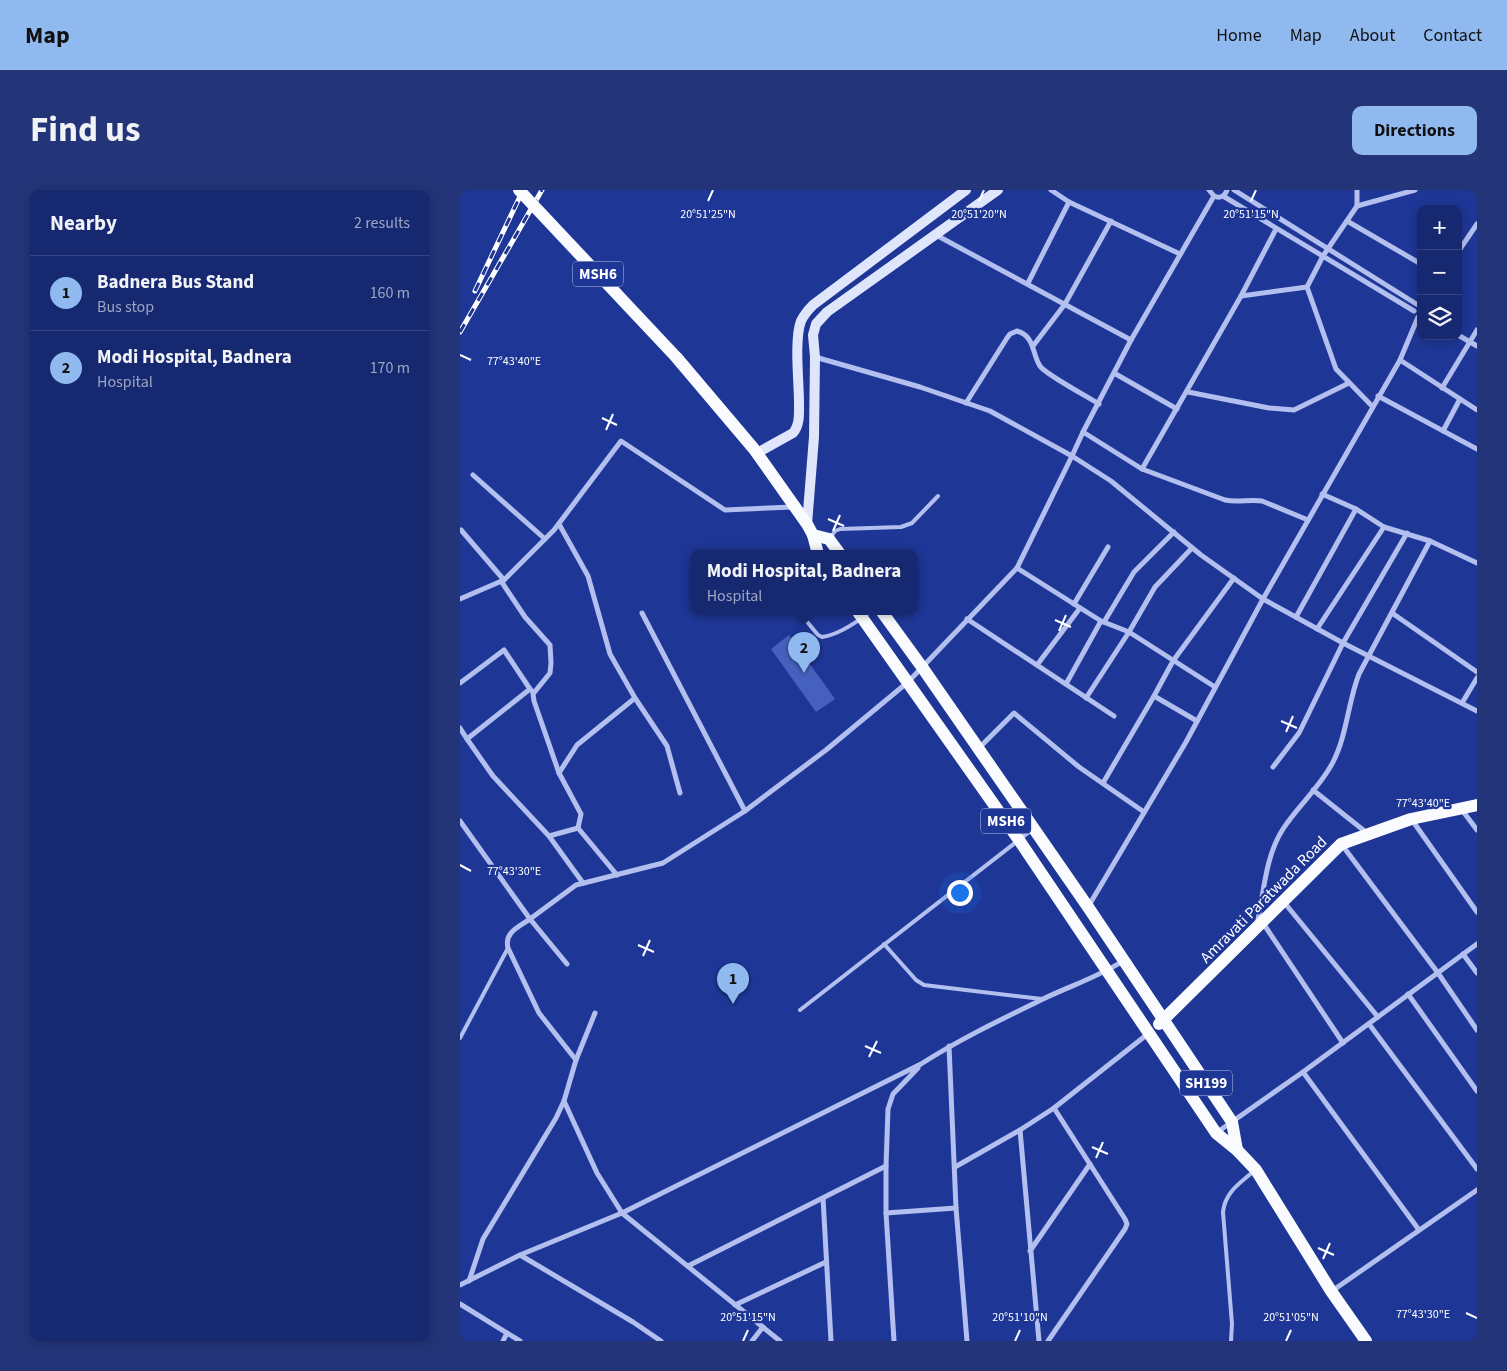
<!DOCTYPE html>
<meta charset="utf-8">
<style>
:root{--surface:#162870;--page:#233478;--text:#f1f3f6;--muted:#9ea6c3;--line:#354483;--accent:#90b9f0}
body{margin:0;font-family:"Source Sans 3",sans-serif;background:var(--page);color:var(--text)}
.controls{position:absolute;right:15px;top:15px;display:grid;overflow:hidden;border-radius:10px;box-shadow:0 2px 12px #0003}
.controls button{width:45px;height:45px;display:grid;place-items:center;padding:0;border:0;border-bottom:1px solid var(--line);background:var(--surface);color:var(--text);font:25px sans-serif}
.you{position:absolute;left:499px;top:702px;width:18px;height:18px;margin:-12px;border:4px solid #fff;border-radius:50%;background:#1a73e8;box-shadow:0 0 0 8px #1a73e833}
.badge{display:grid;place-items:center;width:32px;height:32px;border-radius:50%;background:var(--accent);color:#111;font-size:16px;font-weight:700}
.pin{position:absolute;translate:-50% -41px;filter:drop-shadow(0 1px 2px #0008)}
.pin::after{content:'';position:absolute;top:26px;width:18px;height:15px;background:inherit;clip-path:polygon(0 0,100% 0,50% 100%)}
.popup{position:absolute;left:230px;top:360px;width:228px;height:65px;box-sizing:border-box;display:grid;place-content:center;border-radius:10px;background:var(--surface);filter:drop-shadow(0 1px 4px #0005);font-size:16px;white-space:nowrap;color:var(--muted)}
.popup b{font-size:19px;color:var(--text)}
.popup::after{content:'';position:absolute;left:50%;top:100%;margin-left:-10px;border:10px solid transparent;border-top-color:var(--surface)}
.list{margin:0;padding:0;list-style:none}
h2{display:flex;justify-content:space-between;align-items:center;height:65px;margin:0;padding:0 20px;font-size:21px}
h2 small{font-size:16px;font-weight:400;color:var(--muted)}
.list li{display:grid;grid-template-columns:32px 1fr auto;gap:15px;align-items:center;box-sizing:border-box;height:75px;padding:0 20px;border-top:1px solid var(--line)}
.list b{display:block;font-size:19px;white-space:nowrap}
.list p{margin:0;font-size:16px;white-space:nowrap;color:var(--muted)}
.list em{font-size:16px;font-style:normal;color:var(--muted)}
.icon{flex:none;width:28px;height:28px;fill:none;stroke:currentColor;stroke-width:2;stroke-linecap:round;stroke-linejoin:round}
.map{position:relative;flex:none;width:1017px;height:1151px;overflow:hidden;border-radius:10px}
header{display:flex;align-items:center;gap:30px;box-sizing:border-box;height:70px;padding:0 25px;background:var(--accent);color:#111}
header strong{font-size:24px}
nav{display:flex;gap:28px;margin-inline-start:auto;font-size:18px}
.intro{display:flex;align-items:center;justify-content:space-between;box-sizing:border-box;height:120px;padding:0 30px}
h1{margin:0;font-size:35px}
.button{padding:12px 22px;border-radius:10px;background:var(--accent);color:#111;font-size:18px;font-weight:700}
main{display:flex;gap:30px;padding:0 30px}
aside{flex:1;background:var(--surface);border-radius:10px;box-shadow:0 2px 12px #0003}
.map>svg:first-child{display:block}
.building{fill:#4660bd}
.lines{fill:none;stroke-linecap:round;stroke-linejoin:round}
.lane{stroke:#b2bfef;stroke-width:4}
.street{stroke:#b2bfef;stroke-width:5}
.secondary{stroke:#dfe5fb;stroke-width:10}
.primary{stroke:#fafbff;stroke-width:12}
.rail-casing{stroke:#fff;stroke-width:5}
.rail{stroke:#1e3696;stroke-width:3;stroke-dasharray:9;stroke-linecap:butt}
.primary-bridge{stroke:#fafbff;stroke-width:12}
.ticks{fill:none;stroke:#fff;stroke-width:2}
.labels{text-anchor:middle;stroke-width:4.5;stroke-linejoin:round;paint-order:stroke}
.shield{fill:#1e3696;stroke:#bcc3e0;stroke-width:1}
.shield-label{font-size:15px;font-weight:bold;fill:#fff}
.street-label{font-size:16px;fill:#fff;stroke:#1e3696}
.ticks-label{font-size:12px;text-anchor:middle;fill:#fff;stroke:#1e3696;stroke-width:4.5;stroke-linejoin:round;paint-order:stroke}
</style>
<header>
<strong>Map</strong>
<nav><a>Home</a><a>Map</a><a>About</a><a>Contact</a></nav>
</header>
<div class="intro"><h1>Find us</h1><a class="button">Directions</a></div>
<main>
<aside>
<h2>Nearby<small>2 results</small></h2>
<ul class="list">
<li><span class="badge">1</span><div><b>Badnera Bus Stand</b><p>Bus stop</p></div><em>160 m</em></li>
<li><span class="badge">2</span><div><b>Modi Hospital, Badnera</b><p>Hospital</p></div><em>170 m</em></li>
</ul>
</aside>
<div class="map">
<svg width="1017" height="1151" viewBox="0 0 1017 1151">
<rect width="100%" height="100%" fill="#1e3696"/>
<polygon class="building" points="329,445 375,509 356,522 311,459"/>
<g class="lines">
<g class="lane">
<polyline points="371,347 375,341 380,339 441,337 452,333 478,306"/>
<path d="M339 422 358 445 362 447C378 445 397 432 410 422"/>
<polyline points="424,754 456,790 464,795 582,809"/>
<polyline points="340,820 573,639"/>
<polyline points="0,848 48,758"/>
<path d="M771 1151 772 1134 763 1022C765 1002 780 993 794 981"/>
</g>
<g class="street">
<polyline points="591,0 609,12 720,64"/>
<path d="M749 0 754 6C760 9 765 6 767 0"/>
<polyline points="774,0 958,115"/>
<polyline points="897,0 897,16 863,66 847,97 876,179 912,216"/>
<polyline points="763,6 954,121"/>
<polyline points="897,16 955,0"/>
<polyline points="887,31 961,74"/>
<polyline points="476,45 671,150"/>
<polyline points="998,62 1017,34"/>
<polyline points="568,93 609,12"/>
<polyline points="781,106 847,97"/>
<polyline points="998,145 1017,156"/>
<polyline points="573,156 605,114 651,31"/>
<polyline points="355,167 460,197 530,221 612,266 651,291 741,365 803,409 883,453 1017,521"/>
<polyline points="940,170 1017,220"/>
<polyline points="654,183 717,219"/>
<polyline points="982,198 1017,140"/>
<polyline points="728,202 809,218 834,220 889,193"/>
<polyline points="918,206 1017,259"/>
<path d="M506 213 547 148 550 144 557 141C575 146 572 164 580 176 586 185 627 206 639 214"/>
<polyline points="983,241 1000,209"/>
<polyline points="623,242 682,279 781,106 816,39"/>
<path d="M682 279 765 310C778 313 789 309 802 311L848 330"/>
<polyline points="13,285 85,349"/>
<polyline points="862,304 896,319 924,337 970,351 1017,373"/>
<polyline points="99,334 128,386 150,464 175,508 117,555 99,583"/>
<polyline points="1,340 44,390"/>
<polyline points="557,378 641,431 669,442 755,497"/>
<polyline points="41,391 65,427 90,455 91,473 90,483 73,504 74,511 99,583 121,624 118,638 157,685"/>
<polyline points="0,409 44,390 94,340 161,251 265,320 333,317"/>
<polyline points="614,414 648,357"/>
<polyline points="182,423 285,621"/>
<polyline points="932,423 1017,482"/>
<polyline points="836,427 896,319"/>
<polyline points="507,429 654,526"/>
<polyline points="644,432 674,382 714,342"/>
<polyline points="857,439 924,337"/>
<polyline points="577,475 620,418"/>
<polyline points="0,493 44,460 70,499"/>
<polyline points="606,494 641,431"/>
<polyline points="175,508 207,556 220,603"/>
<polyline points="626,508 669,442 695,397 732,358"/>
<polyline points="1002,513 1017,488"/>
<polyline points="737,531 694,506 713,471 774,388"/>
<polyline points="0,538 7,549 70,499 72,501"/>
<polyline points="7,549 33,586 89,646 118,638"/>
<polyline points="518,559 554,523 619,577 684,622"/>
<polyline points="813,577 839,543 883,453 947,343"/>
<polyline points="643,593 694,506"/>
<polyline points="853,600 907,643"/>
<polyline points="1002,620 1017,640"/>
<polyline points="952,630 1017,722"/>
<polyline points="0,631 70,729 116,695 203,673 285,621 366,560 448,492 557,378 612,266 623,242 671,150 754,6"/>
<polyline points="89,646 123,693"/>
<polyline points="882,655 978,783 1017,840"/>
<polyline points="823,711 918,827"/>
<polyline points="628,717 726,552 803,409 940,170 958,127"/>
<path d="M798 730C804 700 806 665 823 639 838 616 861 596 873 572 887 545 888 512 899 484L970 351"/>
<polyline points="803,733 883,853"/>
<polyline points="1003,764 1017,783"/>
<path d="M107 774 70 729C59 737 44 742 48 758L79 823 116 870"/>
<polyline points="948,804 1017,901"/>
<polyline points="909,834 1017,979"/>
<polyline points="489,856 496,1018 507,1151"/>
<polyline points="843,882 959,1040"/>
<polyline points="104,911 137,983 162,1023 320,1151"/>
<polyline points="560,940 579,1151"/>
<polyline points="756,943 843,882 1017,754"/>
<polyline points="495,977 560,940 594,918 689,843"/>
<polyline points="363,1008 371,1151"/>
<polyline points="426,1023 496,1018"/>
<polyline points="570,1061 630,974"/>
<polyline points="60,1065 173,1132 201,1151"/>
<polyline points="228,1076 426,976"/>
<polyline points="9,1091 23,1049 96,928 104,911 116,870 135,823"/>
<path d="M0 1095 60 1065 162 1023 461 874C500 849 542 829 583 809 610 796 638 787 663 771"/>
<polyline points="872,1101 1017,1000"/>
<polyline points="0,1114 60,1151"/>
<polyline points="275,1115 366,1072"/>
<polyline points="43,1151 47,1143"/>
<polyline points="292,1151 303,1137"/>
<polyline points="434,1151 426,1023 426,976 428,919 433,904 458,878"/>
<polyline points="588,1151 665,1039 667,1034 665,1029 594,918"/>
</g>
<g class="secondary">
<path d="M297 263 333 243C340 235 339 223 339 213 339 191 334 150 341 131 344 125 348 120 353 115L506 0"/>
<polyline points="347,334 354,247 355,167 353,145 356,134 367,122 538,0"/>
</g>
<g class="primary">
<polyline points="217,168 294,259 347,334 353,345 358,364"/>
<polyline points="353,345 369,349 380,364"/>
<polyline points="398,422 559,650 756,943 777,960 796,980 871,1101 906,1151"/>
<polyline points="422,422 462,477 628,717 772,932 777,960"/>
<polyline points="699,834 881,654 951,629 1017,615"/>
</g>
<defs>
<g id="rail">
<polyline points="15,101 63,0"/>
<polyline points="0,142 82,0"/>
</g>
</defs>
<use href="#rail" class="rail-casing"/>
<use href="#rail" class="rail"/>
<polyline class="primary-bridge" points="59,0 217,168"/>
</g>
<path class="ticks" d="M248 11 253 0M519 11 524 0M791 11 796 0M0 165 11 170M142 228 157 235M146 240 153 224M368 329 384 336M373 341 380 325M595 430 611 437M599 441 606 425M821 531 837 538M826 542 833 526M1006 613 1017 618M0 675 11 681M178 755 194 762M183 766 190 750M405 856 421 863M409 867 417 851M632 957 648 964M636 968 643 952M858 1058 874 1065M863 1069 870 1053M1006 1123 1017 1128M283 1151 288 1140M555 1151 560 1140M826 1151 831 1140"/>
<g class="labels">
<g class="shield">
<rect x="113" y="71.5" width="50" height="25" rx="4"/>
<rect x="521" y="618.5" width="50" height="25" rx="4"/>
<rect x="720" y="880.5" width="52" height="25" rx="4"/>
</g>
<g class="shield-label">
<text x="138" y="89">MSH6</text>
<text x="546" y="636">MSH6</text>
<text x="746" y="898">SH199</text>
</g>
<g class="street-label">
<text transform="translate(803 709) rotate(-45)" y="6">Amravati Paratwada Road</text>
</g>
</g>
<g class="ticks-label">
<text x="248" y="28">20°51'25"N</text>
<text x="519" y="28">20°51'20"N</text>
<text x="791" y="28">20°51'15"N</text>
<text x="54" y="175">77°43'40"E</text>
<text x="963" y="617">77°43'40"E</text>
<text x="54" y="685">77°43'30"E</text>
<text x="963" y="1128">77°43'30"E</text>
<text x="288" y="1131">20°51'15"N</text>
<text x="560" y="1131">20°51'10"N</text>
<text x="831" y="1131">20°51'05"N</text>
</g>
</svg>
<div class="controls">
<button>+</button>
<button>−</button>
<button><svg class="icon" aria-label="layers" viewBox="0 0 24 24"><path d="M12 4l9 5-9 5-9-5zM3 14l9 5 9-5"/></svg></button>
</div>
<div class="you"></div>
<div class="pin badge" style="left:273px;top:814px">1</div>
<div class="pin badge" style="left:344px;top:483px">2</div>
<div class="popup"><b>Modi Hospital, Badnera</b>Hospital</div>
</div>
</main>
